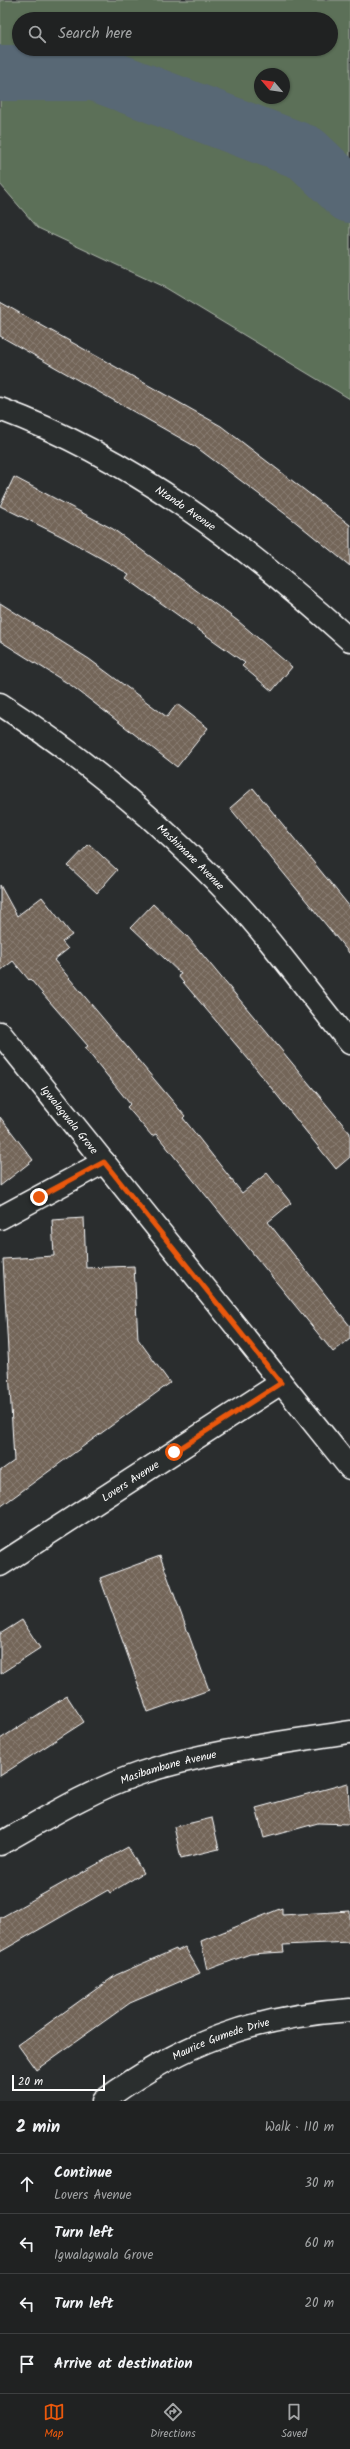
<!DOCTYPE html>
<meta charset="utf-8">
<style>
:root{--surface:#202222;--page:#282a2a;--text:#f1f3f6;--muted:#a2a4a5;--line:#3d3f40;--accent:#ea580c}
body{margin:0;font-family:Kalam,sans-serif;background:var(--page);color:var(--text)}
.compass{position:absolute;left:254px;top:68px;width:36px;height:36px;border-radius:50%;background:var(--surface);box-shadow:0 1px 3px #0004;rotate:299deg}
.scale{position:absolute;left:12px;bottom:10px;width:93px;box-sizing:border-box;padding-left:4px;border:2px solid #fff;border-top:0;font-size:11px;line-height:14px;white-space:nowrap;color:#fff;-webkit-text-stroke:3px #2a2d2e;paint-order:stroke}
.stop{position:absolute;width:12px;height:12px;margin:-9px;border:3px solid #ea580c;border-radius:50%;background:#fff}
.stop.end{background:#ea580c;border-color:#fff;box-shadow:0 1px 4px #0008}
.list{margin:0;padding:0;list-style:none}
h2{display:flex;justify-content:space-between;align-items:center;height:52px;margin:0;padding:0 16px;font-size:17px}
h2 small{font-size:13px;font-weight:400;color:var(--muted)}
.list li{display:grid;grid-template-columns:26px 1fr auto;gap:12px;align-items:center;box-sizing:border-box;height:60px;padding:0 16px;border-top:1px solid var(--line)}
.list b{display:block;font-size:15px;white-space:nowrap}
.list p{margin:0;font-size:13px;white-space:nowrap;color:var(--muted)}
.list em{font-size:13px;font-style:normal;color:var(--muted)}
.icon{flex:none;width:22px;height:22px;fill:none;stroke:currentColor;stroke-width:2;stroke-linecap:round;stroke-linejoin:round}
.map{position:relative;flex:none;width:350px;height:2101px;overflow:hidden}
.search{position:absolute;background:var(--surface);box-shadow:0 1px 3px #0004;left:12px;right:12px;top:12px;height:44px;display:flex;align-items:center;gap:10px;box-sizing:border-box;padding:0 14px;border-radius:22px;color:var(--muted);font-size:15px}
.sheet{height:292px;background:var(--surface)}
nav{display:flex;justify-content:space-around;align-items:center;box-sizing:border-box;height:56px;border-top:1px solid var(--line);background:var(--surface);font-size:11px;color:var(--muted)}
nav a{display:grid;justify-items:center;gap:2px}
nav .on{color:var(--accent)}
.map>svg:first-child{display:block}
.green{fill:#5c6f58;stroke:#aeb7ac;fill-rule:evenodd}
.lines{fill:none;stroke-linecap:round;stroke-linejoin:round}
.river{stroke:#586774;stroke-width:56}
.building{fill:url(#building-cross-hatch);stroke:#fff}
.street-casing{stroke:#fff;stroke-width:25}
.secondary-casing{stroke:#fff;stroke-width:25}
.street{stroke:#2a2d2e;stroke-width:22}
.secondary{stroke:#2a2d2e;stroke-width:22}
.route{stroke:#ea580c;stroke-width:5}
.labels{text-anchor:middle;stroke-width:3.5;stroke-linejoin:round;paint-order:stroke}
.street-label{font-size:11px;fill:#fff;stroke:#2a2d2e}
</style>
<div class="map">
<svg width="350" height="2101" viewBox="0 0 350 2101">
<defs>
<pattern id="building-cross-hatch" width="8" height="8" patternUnits="userSpaceOnUse"><rect width="8" height="8" fill="#736559"/><path d="M0 0l8 8M0 8l8-8" fill="none" stroke="#887c72"/></pattern>
</defs>
<rect width="100%" height="100%" fill="#2a2d2e"/>
<filter id="ink" filterUnits="userSpaceOnUse"><feTurbulence type="fractalNoise" baseFrequency=".025" numOctaves="2"/><feDisplacementMap in="SourceGraphic" scale="8" xChannelSelector="R" yChannelSelector="G"/><feConvolveMatrix kernelMatrix="1 2 1 2 8 2 1 2 1" color-interpolation-filters="sRGB"/></filter>
<g filter="url(#ink)">
<path class="green" d="M0 0H350V399L166 288 38 228 0 184ZM19 19H331V49H19ZM260 74H284V98H260Z"/>
<g class="lines">
<polyline class="river" points="0,73 95,73 306,153 350,195"/>
</g>
<g class="building">
<polygon points="0,302 221,426 350,525 350,566 292,519 196,447 0,336"/>
<polygon points="14,477 113,529 238,621 292,667 272,691 242,666 245,663 126,578 129,574 61,536 0,506"/>
<polygon points="0,603 89,659 167,717 177,704 208,728 177,767 72,686 0,641"/>
<polygon points="253,788 350,907 350,954 230,808"/>
<polygon points="89,844 117,870 97,893 68,866"/>
<polygon points="0,885 17,916 42,897 72,935 62,942 68,949 54,960 185,1116 183,1118 242,1193 267,1173 291,1203 268,1222 350,1326 350,1339 333,1352 156,1134 152,1136 127,1107 130,1104 85,1048 88,1046 30,979 29,980 13,961 0,971"/>
<polygon points="153,904 187,936 350,1133 350,1157 336,1169 249,1060 178,976 181,974 131,927"/>
<polygon points="0,1117 33,1160 0,1186"/>
<polygon points="84,1218 86,1268 134,1266 138,1339 170,1383 0,1507 0,1471 14,1461 3,1259 54,1256 52,1220"/>
<polygon points="160,1556 209,1690 148,1712 100,1578"/>
<polygon points="22,1620 40,1648 0,1674 0,1634"/>
<polygon points="67,1696 84,1722 0,1776 0,1739"/>
<polygon points="348,1783 350,1824 318,1823 264,1838 256,1808"/>
<polygon points="212,1818 219,1849 181,1858 174,1827"/>
<polygon points="128,1847 143,1873 110,1893 108,1890 0,1952 0,1918"/>
<polygon points="282,1908 282,1915 350,1911 350,1942 283,1945 284,1952 250,1954 207,1970 201,1941"/>
<polygon points="185,1947 200,1973 130,2003 36,2070 18,2045 116,1975 176,1949 177,1951"/>
</g>
<g class="lines">
<defs>
<g id="street">
<path id="s1" d="M0 409C134 459 245 545 350 640"/>
<path id="s2" d="M0 704C87 760 165 826 236 902 276 946 312 997 350 1043"/>
<path id="s3" d="M0 1033 350 1468"/>
<polyline points="0,1218 104,1162"/>
<path id="s4" d="M0 1565 281 1383"/>
<path id="s5" d="M0 1844C46 1818 91 1790 141 1773 208 1751 280 1743 350 1732"/>
</g>
<g id="secondary">
<path id="s6" d="M103 2101C182 2043 252 2017 350 2010"/>
</g>
</defs>
<use href="#street" class="street-casing"/>
<use href="#secondary" class="secondary-casing"/>
<use href="#street" class="street"/>
<use href="#secondary" class="secondary"/>
</g>
</g>
<g class="lines" filter="url(#ink)">
<polyline class="route" points="39,1197 104,1162 281,1383 174,1452"/>
</g>
<g class="labels">
<g class="street-label">
<text dy="4" stroke="none"><textPath href="#s1" startOffset="211">Ntando Avenue</textPath></text>
<text dy="4" stroke="none"><textPath href="#s2" startOffset="245">Mashimane Avenue</textPath></text>
<text dy="4" stroke="none"><textPath href="#s3" startOffset="111">Igwalagwala Grove</textPath></text>
<text dy="4" stroke="none"><textPath href="#s4" startOffset="155">Lovers Avenue</textPath></text>
<text dy="4" stroke="none"><textPath href="#s5" startOffset="186">Masibambane Avenue</textPath></text>
<text dy="4" stroke="none"><textPath href="#s6" startOffset="134">Maurice Gumede Drive</textPath></text>
</g>
</g>
</svg>
<svg class="compass" viewBox="-18 -18 36 36"><path d="M0-13l5 13h-10z" fill="#e53935"/><path d="M0 13l5-13h-10z" fill="#a2a4a5"/></svg>
<div class="scale">20 m</div>
<div class="stop" style="left:174px;top:1452px"></div>
<div class="stop end" style="left:39px;top:1197px"></div>
<div class="search"><svg class="icon" aria-label="search" viewBox="0 0 24 24"><circle cx="10" cy="10" r="6"/><path d="M15 15l6 6"/></svg>Search here</div>
</div>
<section class="sheet">
<h2>2 min<small>Walk · 110 m</small></h2>
<ul class="list">
<li><svg class="icon" aria-label="ahead" viewBox="0 0 24 24"><path d="M12 20V5M6 11l6-6 6 6"/></svg><div><b>Continue</b><p>Lovers Avenue</p></div><em>30 m</em></li>
<li><svg class="icon" aria-label="left" viewBox="0 0 24 24"><path d="M17 20v-9H6M10 6l-5 5 5 5"/></svg><div><b>Turn left</b><p>Igwalagwala Grove</p></div><em>60 m</em></li>
<li><svg class="icon" aria-label="left" viewBox="0 0 24 24"><path d="M17 20v-9H6M10 6l-5 5 5 5"/></svg><div><b>Turn left</b></div><em>20 m</em></li>
<li><svg class="icon" aria-label="arrive" viewBox="0 0 24 24"><path d="M6 21V4h12l-3 4 3 4H6"/></svg><div><b>Arrive at destination</b></div></li>
</ul>
</section>
<nav>
<a class="on"><svg class="icon" aria-label="map" viewBox="0 0 24 24"><path d="M3 6l6-2 6 2 6-2v14l-6 2-6-2-6 2zM9 4v14M15 6v14"/></svg>Map</a>
<a><svg class="icon" aria-label="directions" viewBox="0 0 24 24"><path d="M12 3l9 9-9 9-9-9zM9 14v-3h6M13 9l2 2-2 2"/></svg>Directions</a>
<a><svg class="icon" aria-label="saved" viewBox="0 0 24 24"><path d="M7 4h10v16l-5-4-5 4z"/></svg>Saved</a>
</nav>
